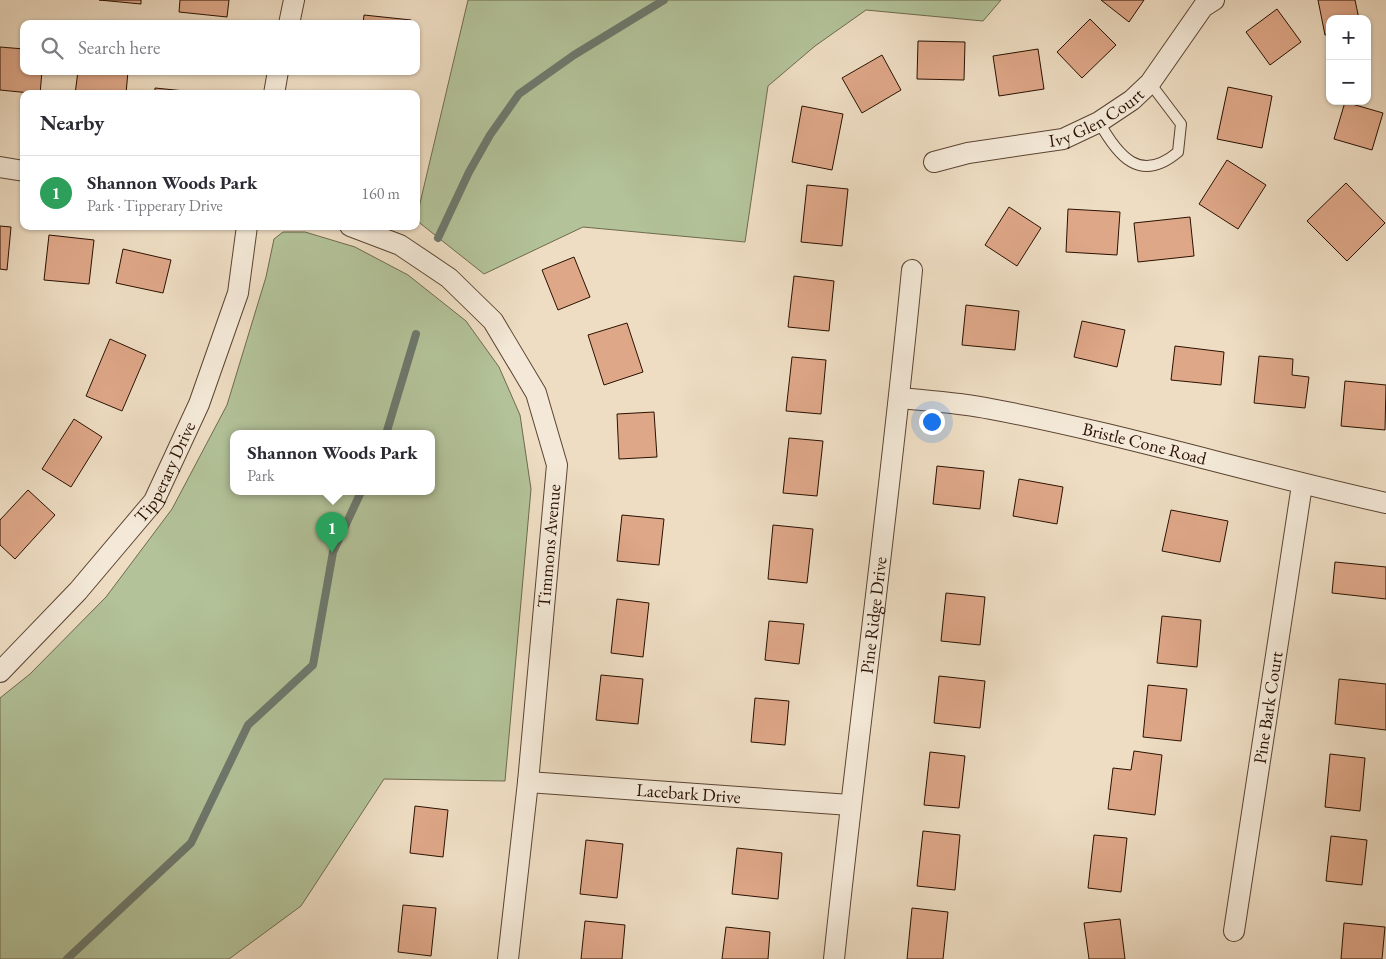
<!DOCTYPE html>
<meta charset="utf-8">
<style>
:root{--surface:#fff;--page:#f2f2f3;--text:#2b2b33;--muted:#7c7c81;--line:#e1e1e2;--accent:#db2777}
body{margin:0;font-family:"EB Garamond",serif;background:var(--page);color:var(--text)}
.controls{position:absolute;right:15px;top:15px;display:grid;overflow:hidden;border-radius:10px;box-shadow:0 1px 4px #0004}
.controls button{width:45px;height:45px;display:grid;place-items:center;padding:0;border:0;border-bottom:1px solid var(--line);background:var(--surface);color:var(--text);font:25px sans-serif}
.you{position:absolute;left:931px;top:421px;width:18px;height:18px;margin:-12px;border:4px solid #fff;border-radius:50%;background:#1a73e8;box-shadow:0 0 0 8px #1a73e833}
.badge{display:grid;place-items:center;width:32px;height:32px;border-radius:50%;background:var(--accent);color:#fff;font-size:16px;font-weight:700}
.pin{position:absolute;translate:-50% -41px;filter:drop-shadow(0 1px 2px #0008)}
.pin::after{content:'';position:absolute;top:26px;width:18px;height:15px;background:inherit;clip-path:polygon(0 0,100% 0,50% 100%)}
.popup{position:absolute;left:230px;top:430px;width:205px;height:65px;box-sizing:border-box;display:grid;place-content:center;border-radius:10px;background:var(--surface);filter:drop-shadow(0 1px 4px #0005);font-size:16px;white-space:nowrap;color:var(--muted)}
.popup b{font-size:19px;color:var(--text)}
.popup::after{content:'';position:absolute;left:50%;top:100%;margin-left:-10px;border:10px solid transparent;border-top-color:var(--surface)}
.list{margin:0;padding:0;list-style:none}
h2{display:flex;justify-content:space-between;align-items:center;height:65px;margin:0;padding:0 20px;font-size:21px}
h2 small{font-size:16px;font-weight:400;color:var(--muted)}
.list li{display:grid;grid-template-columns:32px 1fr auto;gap:15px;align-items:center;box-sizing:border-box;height:75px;padding:0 20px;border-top:1px solid var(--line)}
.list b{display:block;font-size:19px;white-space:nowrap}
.list p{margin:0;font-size:16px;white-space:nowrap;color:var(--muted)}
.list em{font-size:16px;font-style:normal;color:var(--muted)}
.icon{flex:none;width:28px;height:28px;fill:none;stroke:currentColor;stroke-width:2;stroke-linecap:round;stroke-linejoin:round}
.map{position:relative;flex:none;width:1386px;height:959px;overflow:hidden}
.search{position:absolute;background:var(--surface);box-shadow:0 1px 4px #0004;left:20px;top:20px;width:400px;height:55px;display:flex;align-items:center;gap:12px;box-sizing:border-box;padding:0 18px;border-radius:10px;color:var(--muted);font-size:19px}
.panel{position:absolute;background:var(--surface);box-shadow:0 1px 4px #0004;left:20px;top:90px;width:400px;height:140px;border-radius:10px}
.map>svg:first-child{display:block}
.green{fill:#b3c299;stroke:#6e6a4d;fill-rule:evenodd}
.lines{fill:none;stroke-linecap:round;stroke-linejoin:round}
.stream{stroke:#6d786c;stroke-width:8}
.building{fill:#dea788;stroke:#2a1101}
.lane-casing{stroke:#5b4432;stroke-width:12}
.street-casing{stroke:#5b4432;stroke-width:22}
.lane{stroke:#f4e9d8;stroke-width:10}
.street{stroke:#f4e9d8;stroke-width:20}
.labels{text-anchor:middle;stroke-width:4;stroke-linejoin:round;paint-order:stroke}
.street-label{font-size:18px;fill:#2a1101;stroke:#f4e9d8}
</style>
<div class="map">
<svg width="1386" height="959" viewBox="0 0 1386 959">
<rect width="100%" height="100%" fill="#eeddc3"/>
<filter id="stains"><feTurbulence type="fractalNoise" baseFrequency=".004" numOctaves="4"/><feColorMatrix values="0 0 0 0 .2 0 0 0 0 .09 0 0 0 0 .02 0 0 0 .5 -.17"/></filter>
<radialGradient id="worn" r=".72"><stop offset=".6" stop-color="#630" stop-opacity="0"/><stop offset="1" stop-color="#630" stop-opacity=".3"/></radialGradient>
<g class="green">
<polygon points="468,0 1001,0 983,21 866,10 815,46 768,86 745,242 583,227 484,274 416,220"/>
<path d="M283 232H305L355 247 408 275 466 321 499 367 520 415 531 489 505 781 384 779 301 906 229 959H0V698L30 674 106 597 172 509 227 405 266 277 274 239ZM233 434H431V492H233Z"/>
</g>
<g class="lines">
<g class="stream">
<polyline points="438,238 469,172 490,135 519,94 574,55 664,0"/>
<polyline points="386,434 416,334"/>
<polyline points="67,959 191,843 248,725 313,665 333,552 361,492"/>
</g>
</g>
<g class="building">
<polygon points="99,0 141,0 141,4"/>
<polygon points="180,0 229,0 227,17 179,12"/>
<polygon points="1101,0 1144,0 1129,22"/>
<polygon points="1318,0 1355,0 1359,19 1330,19 1330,34 1325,35"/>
<polygon points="1277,9 1301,42 1270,65 1246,32"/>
<polygon points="364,15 411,20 411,24 363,24"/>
<polygon points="1090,19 1116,45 1082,78 1057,52"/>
<polygon points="918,41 965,42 964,80 917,79"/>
<polygon points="0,47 24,49 24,71 42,71 40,94 0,90"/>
<polygon points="1038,49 1044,89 999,96 993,56"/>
<polygon points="882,55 901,90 862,113 842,78"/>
<polygon points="78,71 128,71 126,94 75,94"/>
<polygon points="1228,87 1272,96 1262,148 1217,139"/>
<polygon points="155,88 205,93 205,94 155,94"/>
<polygon points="1345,102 1383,113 1372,150 1334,139"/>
<polygon points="802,106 843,114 832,170 792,162"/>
<polygon points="1227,160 1266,185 1238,229 1199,204"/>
<polygon points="1346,183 1385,223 1347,261 1307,221"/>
<polygon points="807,185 848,189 842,246 801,242"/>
<polygon points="1009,207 1041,228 1017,266 985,245"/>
<polygon points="1068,209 1120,212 1117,255 1066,252"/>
<polygon points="1190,217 1194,256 1138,262 1134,223"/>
<polygon points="0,226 11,227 7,270 0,269"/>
<polygon points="49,235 94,240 89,284 44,280"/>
<polygon points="123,249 171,260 163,293 116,283"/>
<polygon points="574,257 590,297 558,310 542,270"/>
<polygon points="794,276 834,281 829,331 788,327"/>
<polygon points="966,305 1019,311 1015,350 962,345"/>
<polygon points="1082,321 1125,330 1117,367 1074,357"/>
<polygon points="627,323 643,372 604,385 588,335"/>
<polygon points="110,339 146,355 122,411 86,396"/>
<polygon points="1175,346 1224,352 1221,385 1171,380"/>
<polygon points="1259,356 1293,359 1292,375 1309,377 1305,408 1254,403"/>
<polygon points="792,357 826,360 821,414 786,411"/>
<polygon points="1345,381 1386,385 1385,430 1341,426"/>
<polygon points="654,412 657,457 619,459 617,414"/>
<polygon points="74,419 102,437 71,487 42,469"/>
<polygon points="789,438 823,441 817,496 783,493"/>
<polygon points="937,466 984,471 980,509 933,504"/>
<polygon points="1019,479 1063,487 1057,524 1013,516"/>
<polygon points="28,490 55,515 15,559 0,545 0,520"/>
<polygon points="1171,510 1228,521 1220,562 1162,551"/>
<polygon points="622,515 664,519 659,565 617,561"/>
<polygon points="773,525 813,529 807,583 768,579"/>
<polygon points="1335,562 1386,567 1386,599 1332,593"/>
<polygon points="946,593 985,597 980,645 941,641"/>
<polygon points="617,599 649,603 643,657 611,653"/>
<polygon points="1162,616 1201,620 1197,667 1157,663"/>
<polygon points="769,621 804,624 799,664 765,660"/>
<polygon points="601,675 643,679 638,724 596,720"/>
<polygon points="939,676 985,681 980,728 934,723"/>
<polygon points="1339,679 1386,684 1386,730 1335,724"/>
<polygon points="1148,685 1187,689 1181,741 1143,737"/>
<polygon points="755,698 789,701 785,745 751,742"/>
<polygon points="1134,751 1162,755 1155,815 1108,809 1113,768 1131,770"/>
<polygon points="930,752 965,756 959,808 924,805"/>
<polygon points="1330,754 1365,758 1360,811 1325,807"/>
<polygon points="415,806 448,810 443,857 410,853"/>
<polygon points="923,831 960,835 955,890 917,886"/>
<polygon points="1094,835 1127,838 1121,892 1088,888"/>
<polygon points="1331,836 1367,840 1362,885 1326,881"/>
<polygon points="586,840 623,844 617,898 580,894"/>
<polygon points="737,848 782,853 778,899 732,894"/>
<polygon points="403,905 436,908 431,956 398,952"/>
<polygon points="912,908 948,912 943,959 907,959"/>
<polygon points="1120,919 1125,959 1089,959 1084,923"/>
<polygon points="585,921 625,925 622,959 581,959"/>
<polygon points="1344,923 1385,927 1382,959 1341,959"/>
<polygon points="726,927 770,932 768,959 722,959"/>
</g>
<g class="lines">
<defs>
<path id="lane" d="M1099 122C1118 156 1140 184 1178 152L1181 124 1150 83"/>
<g id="street">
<polyline points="289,24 294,0"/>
<polyline points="274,94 278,71"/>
<path id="s1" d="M934 162 968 153 1063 139 1099 122 1132 100 1150 83 1203 7 1214 0"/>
<polyline points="0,167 24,171"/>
<polyline points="350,226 400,245 449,278 493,321 536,393 557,465 528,782 508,959"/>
<path id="s2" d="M900 398C930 401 961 403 991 409 1124 434 1254 474 1386 503"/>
<path id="s3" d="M0 672 78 591 154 501 199 404 238 293 247 226"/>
<path id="s4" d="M528 782 850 805"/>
<path id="s5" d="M1234 931 1302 485"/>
<path id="s6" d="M834 959C858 729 890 500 912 270"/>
</g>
</defs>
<use href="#lane" class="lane-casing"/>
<use href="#street" class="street-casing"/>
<use href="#lane" class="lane"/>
<use href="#street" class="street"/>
</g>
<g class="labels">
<g class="street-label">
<text dy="6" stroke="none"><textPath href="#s1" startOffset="170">Ivy Glen Court</textPath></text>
<text dy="6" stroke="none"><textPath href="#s2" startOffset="249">Bristle Cone Road</textPath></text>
<text dy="6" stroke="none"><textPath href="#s3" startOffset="261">Tipperary Drive</textPath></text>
<text transform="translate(549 546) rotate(-85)" y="6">Timmons Avenue</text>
<text dy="6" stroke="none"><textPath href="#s6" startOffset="346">Pine Ridge Drive</textPath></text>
<text dy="6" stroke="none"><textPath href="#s5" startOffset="226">Pine Bark Court</textPath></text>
<text dy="6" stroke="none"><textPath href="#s4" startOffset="161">Lacebark Drive</textPath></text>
</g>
</g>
<rect width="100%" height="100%" filter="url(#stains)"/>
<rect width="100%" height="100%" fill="url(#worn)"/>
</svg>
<div class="controls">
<button>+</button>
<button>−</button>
</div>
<div class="you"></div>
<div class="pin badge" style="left:332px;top:553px;background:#2e9e5b">1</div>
<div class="popup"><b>Shannon Woods Park</b>Park</div>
<div class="search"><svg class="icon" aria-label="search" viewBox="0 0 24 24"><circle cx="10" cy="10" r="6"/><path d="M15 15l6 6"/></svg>Search here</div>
<section class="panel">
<h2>Nearby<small></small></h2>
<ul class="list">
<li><span class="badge" style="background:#2e9e5b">1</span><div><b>Shannon Woods Park</b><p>Park · Tipperary Drive</p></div><em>160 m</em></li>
</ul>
</section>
</div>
